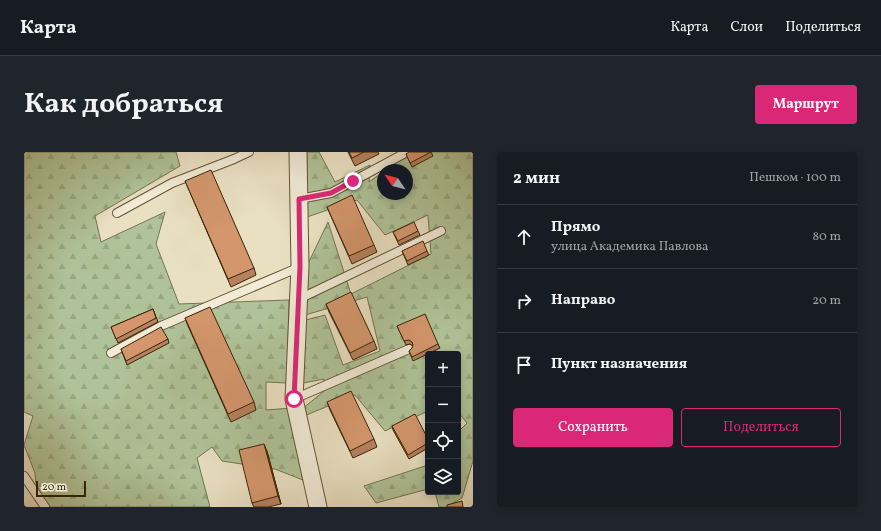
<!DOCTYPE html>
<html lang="ru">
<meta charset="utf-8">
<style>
:root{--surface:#171b24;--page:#20242c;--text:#f1f3f6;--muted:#9ea1a6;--line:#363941;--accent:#db2777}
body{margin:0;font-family:Vollkorn,serif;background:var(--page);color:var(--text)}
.controls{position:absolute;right:12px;bottom:12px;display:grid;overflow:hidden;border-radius:4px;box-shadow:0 2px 10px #0003}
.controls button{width:36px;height:36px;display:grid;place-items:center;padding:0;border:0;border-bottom:1px solid var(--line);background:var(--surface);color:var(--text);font:20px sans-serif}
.compass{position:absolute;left:353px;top:12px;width:36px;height:36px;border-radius:50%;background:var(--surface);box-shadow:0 2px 10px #0003;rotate:305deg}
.scale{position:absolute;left:12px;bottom:10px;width:50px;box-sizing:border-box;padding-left:4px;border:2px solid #382406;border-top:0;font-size:11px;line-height:14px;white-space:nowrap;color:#382406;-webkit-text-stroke:3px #f1ebd7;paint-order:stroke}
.stop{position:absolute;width:12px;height:12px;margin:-9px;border:3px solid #db2777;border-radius:50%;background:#fff}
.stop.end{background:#db2777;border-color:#fff;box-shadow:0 1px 4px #0008}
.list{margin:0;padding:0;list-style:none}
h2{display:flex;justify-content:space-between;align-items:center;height:52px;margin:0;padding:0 16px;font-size:17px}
h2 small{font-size:13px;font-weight:400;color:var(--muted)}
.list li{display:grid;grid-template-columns:26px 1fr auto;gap:12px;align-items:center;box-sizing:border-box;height:64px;padding:0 16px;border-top:1px solid var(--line)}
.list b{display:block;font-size:15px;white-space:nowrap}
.list p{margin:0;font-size:13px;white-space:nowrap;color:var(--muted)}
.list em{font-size:13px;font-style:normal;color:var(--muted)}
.actions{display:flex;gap:8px;padding:12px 16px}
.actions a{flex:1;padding:9px 0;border:1px solid var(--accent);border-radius:4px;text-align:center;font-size:14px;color:var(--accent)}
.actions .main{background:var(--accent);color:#fff}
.icon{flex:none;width:22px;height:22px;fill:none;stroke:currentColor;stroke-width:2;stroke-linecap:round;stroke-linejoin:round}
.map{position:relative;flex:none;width:449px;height:355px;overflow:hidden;border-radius:4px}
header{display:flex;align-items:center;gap:24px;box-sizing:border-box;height:56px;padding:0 20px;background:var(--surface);border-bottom:1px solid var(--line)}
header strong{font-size:19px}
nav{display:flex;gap:22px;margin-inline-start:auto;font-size:14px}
.intro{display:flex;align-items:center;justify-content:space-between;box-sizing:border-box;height:96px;padding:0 24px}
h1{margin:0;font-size:28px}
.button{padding:10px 18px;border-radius:4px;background:var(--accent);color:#fff;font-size:14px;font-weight:700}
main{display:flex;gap:24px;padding:0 24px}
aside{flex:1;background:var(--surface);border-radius:4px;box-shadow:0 2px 10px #0003}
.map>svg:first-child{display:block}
.forest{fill:url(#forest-firs);stroke:#74744f}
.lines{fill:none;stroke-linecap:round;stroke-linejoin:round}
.lane-casing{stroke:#645335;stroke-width:10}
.street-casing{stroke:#645335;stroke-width:19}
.lane{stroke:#f1ebd7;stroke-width:8}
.street{stroke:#f1ebd7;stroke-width:17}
.wall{fill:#b6815e;stroke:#382406}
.shaded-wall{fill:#94694c;stroke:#382406}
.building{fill:#d4966d;stroke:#382406}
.route{stroke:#db2777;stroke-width:5}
</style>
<header>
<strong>Карта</strong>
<nav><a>Карта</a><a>Слои</a><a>Поделиться</a></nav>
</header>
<div class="intro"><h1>Как добраться</h1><a class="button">Маршрут</a></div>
<main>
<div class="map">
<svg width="449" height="355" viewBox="0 0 449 355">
<defs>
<pattern id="forest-firs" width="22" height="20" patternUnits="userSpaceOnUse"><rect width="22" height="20" fill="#b0c398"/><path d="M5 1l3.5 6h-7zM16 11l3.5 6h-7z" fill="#98a782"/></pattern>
</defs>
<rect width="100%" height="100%" fill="#e9e0c2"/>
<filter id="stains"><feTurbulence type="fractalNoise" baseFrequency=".005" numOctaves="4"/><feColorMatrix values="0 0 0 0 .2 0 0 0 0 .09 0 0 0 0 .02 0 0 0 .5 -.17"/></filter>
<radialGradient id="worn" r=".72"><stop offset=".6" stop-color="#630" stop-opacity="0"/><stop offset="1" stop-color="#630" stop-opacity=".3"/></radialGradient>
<g class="forest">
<polygon points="0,0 152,0 156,14 71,64 77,90 141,60 132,92 155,152 265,148 263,231 242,230 242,258 268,256 284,330 251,317 198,309 188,295 173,306 186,355 16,355 14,353 11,321 0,293 9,264 0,260"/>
<polygon points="283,0 295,0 311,30 346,13 345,30 359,20 359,42 383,42 383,18 362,18 387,0 449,0 449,309 438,346 422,355 415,355 411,340 434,340 434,280 443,271 434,260 434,202 404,202 404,259 361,279 331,243 280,264 278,257 299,240 300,227 274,232 278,169 301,163 319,213 356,199 343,145 281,163 283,114 304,70 327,142 407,102 404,63 361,83 333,48 283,65"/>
<polygon points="404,310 404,337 352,351 340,334 401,314"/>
</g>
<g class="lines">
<defs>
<g id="lane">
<polyline points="275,47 307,41 383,0"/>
<polyline points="93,61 148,31 210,7 225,0"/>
<polyline points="275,147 417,79"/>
<polyline points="87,201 137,174 276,115"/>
<polyline points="270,247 385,197"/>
<polyline points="0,324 21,355"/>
</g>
<polyline id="street" points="274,0 276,115 270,247 294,355"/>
</defs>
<use href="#lane" class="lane-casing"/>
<use href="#street" class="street-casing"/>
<use href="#lane" class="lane"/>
<use href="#street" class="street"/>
</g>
<g class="wall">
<polygon points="324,0 354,0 355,2 331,14"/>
<polygon points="407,0 409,4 388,15 382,2"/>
<polygon points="161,29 230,116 232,123 207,135"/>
<polygon points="303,55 350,93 353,100 328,112 306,62"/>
<polygon points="394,79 396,83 375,93 369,80"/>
<polygon points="378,99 403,99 405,103 384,113"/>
<polygon points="302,152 350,189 353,197 329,208 305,160"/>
<polygon points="129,157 134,170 94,191 87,175"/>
<polygon points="161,166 230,250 232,258 207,270 164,174"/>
<polygon points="373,174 414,192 416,196 389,209 385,199 388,196 389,194 386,192 382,193"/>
<polygon points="144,187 145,191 103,213 97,197"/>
<polygon points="303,250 350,287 353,295 329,306 306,258"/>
<polygon points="368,274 404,287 404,296 385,307 369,278"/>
<polygon points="243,299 257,352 244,355 230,355 228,351"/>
</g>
<polygon class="shaded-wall" points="240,292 243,299 257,352 254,344"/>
<g class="building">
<polygon points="325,0 340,0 328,6"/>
<polygon points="385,0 407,0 386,11 382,2"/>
<polygon points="187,18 230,116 204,127 161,29"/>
<polygon points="328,43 350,93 325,104 303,55"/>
<polygon points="390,70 394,79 374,89 369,80"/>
<polygon points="399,89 403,99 383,109 378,99"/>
<polygon points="327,140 350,189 326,201 302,152"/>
<polygon points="186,155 230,250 204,262 161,166"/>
<polygon points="129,157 132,166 92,187 87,175"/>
<polygon points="401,162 414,192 388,205 385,199 388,196 389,193 388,190 385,188 380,189 373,174"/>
<polygon points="137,175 144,187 102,209 97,197"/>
<polygon points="327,239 350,287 326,299 303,250"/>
<polygon points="391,262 404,287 404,291 384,303 368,274"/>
<polygon points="240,292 254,344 228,351 215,298"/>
<polygon points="438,349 439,355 423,355 423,353"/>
</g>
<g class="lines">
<polyline class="route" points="270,247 276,115 275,47 307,41 329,29"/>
</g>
<rect width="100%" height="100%" filter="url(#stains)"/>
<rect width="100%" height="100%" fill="url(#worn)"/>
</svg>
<div class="controls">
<button>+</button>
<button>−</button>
<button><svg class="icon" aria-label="locate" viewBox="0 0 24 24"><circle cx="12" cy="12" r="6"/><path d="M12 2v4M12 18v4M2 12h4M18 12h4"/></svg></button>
<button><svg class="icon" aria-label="layers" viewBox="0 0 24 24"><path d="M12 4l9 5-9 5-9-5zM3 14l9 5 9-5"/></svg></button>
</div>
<svg class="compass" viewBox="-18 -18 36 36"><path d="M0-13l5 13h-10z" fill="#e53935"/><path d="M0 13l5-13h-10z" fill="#9ea1a6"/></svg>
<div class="scale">20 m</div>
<div class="stop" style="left:270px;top:247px"></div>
<div class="stop end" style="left:329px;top:29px"></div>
</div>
<aside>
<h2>2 мин<small>Пешком · 100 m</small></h2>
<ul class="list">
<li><svg class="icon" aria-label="ahead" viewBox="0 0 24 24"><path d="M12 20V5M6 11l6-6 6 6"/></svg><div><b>Прямо</b><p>улица Академика Павлова</p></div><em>80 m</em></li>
<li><svg class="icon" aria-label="right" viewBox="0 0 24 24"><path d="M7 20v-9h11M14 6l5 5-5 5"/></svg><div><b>Направо</b></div><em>20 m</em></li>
<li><svg class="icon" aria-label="arrive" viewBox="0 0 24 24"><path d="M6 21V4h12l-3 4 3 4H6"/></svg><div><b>Пункт назначения</b></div></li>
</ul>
<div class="actions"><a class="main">Сохранить</a><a>Поделиться</a></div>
</aside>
</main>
